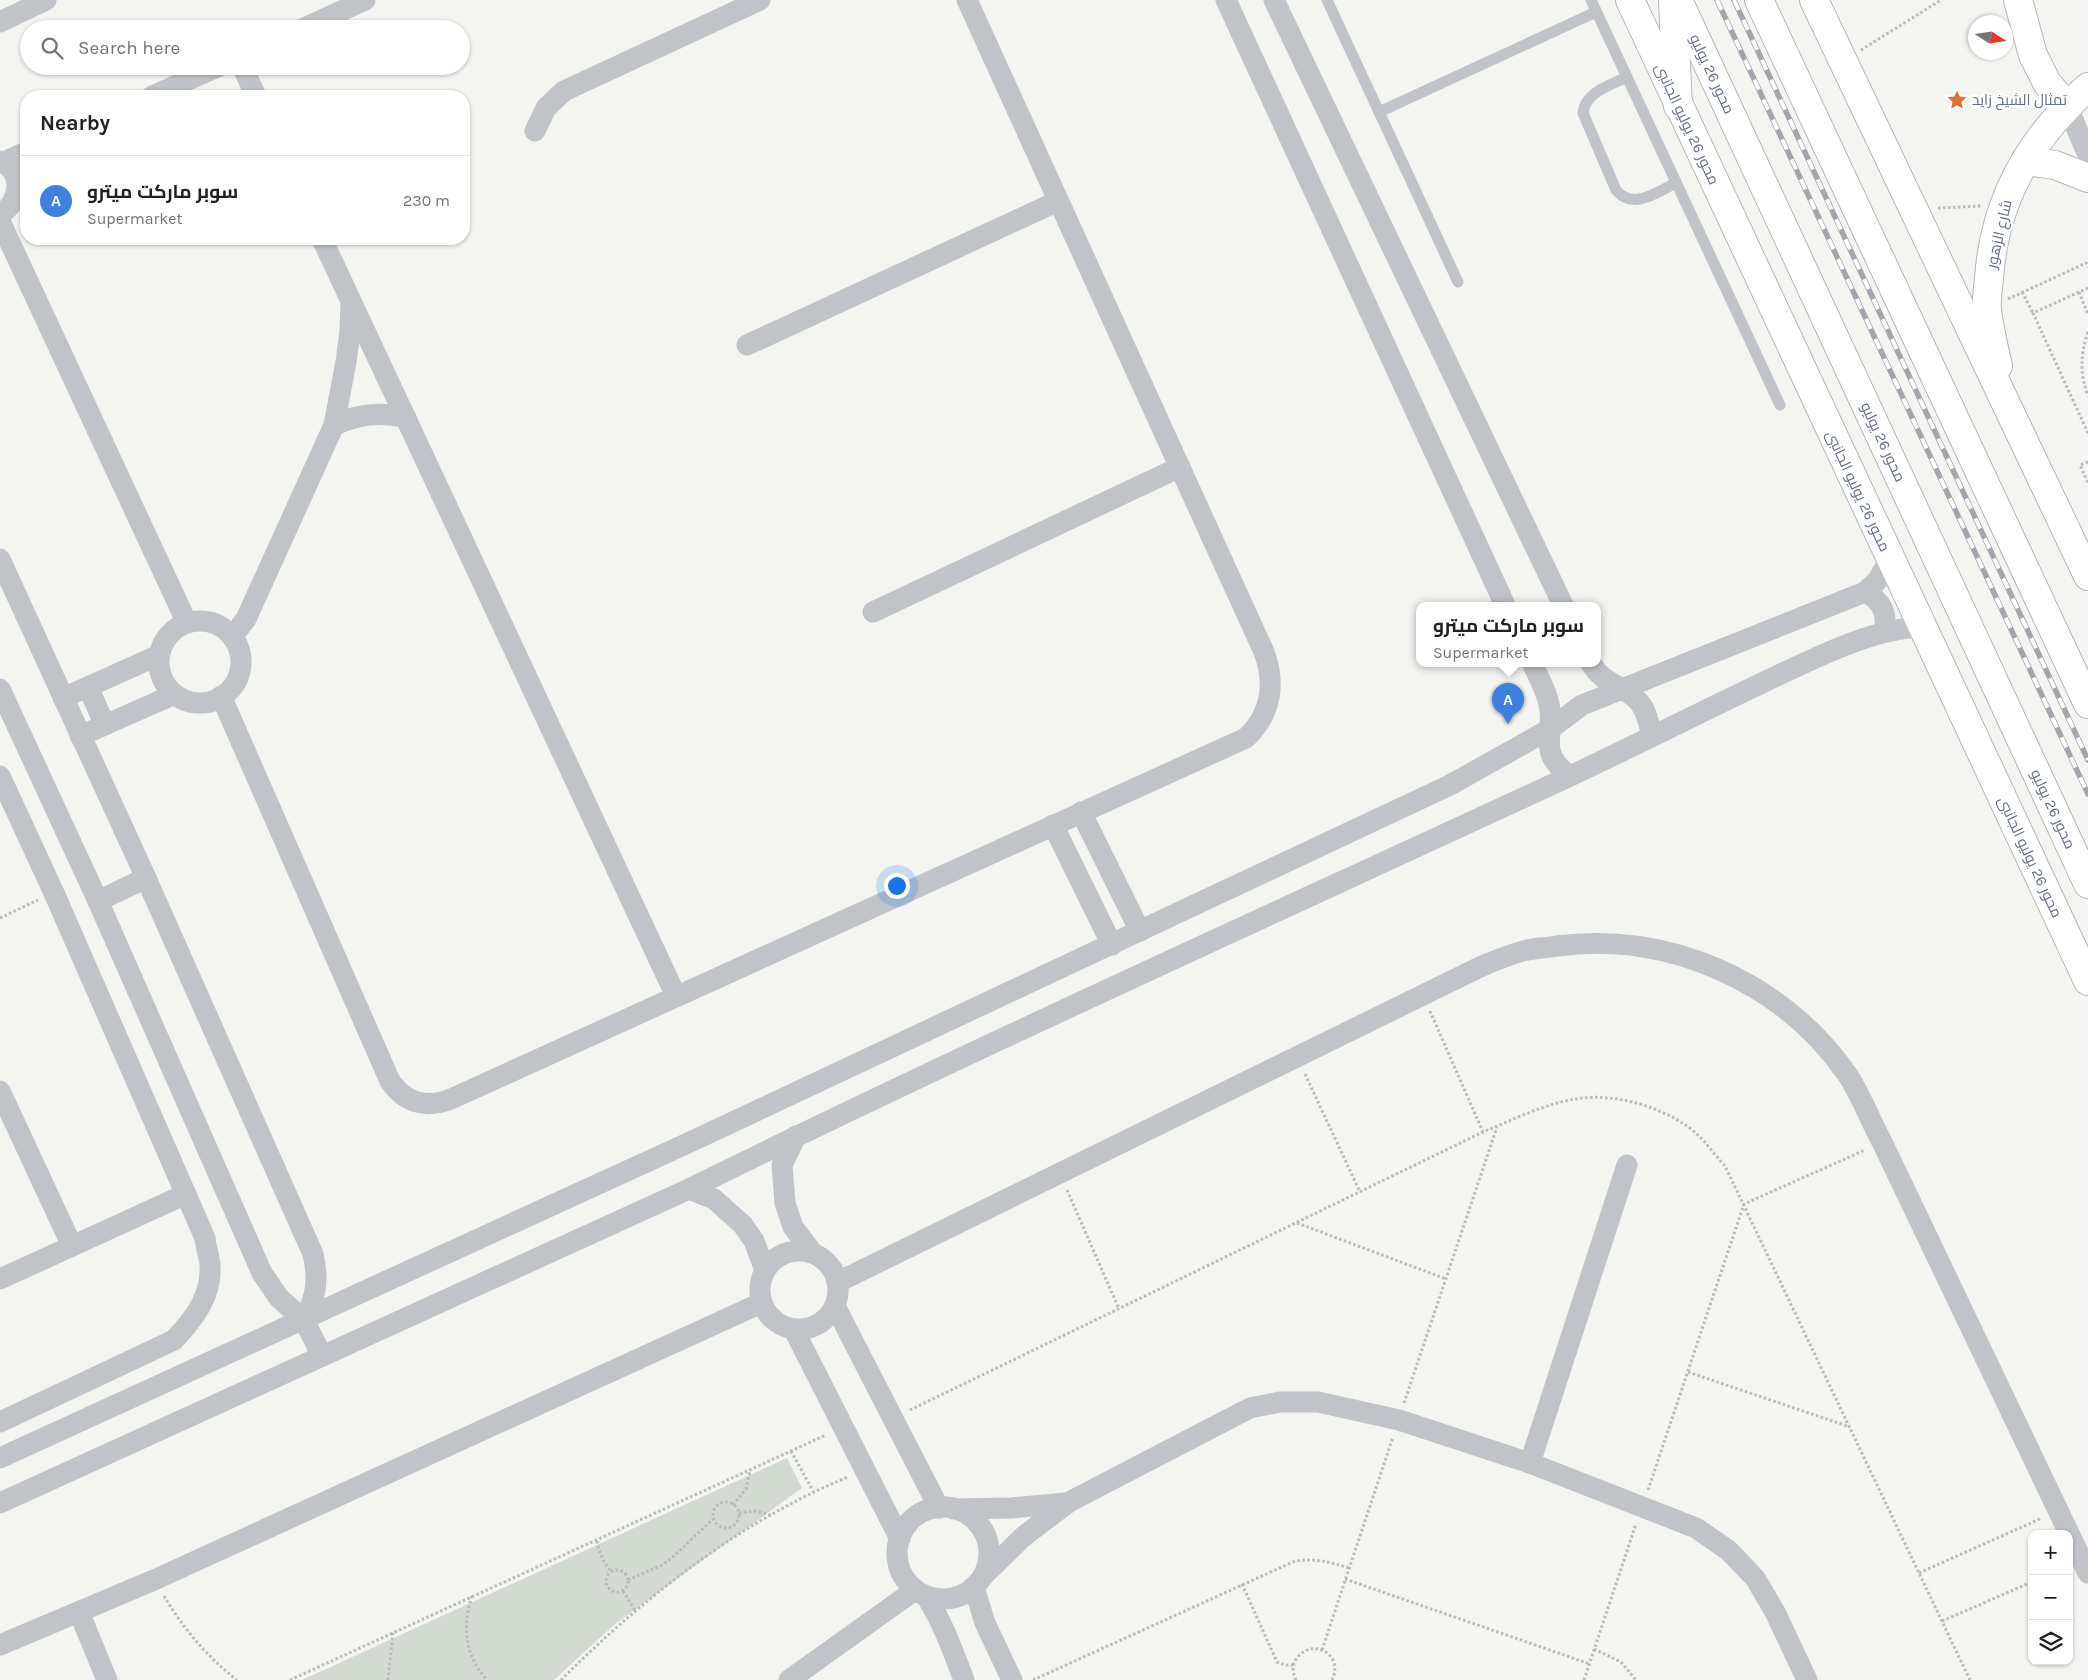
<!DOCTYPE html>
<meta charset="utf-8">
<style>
:root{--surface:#fff;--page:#f6f6f6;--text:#202124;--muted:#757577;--line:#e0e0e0;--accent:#d9732d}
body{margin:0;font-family:Karla,Cairo,sans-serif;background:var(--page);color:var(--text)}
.controls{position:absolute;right:15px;bottom:15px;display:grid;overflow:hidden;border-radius:10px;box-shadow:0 1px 4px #0004}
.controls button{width:45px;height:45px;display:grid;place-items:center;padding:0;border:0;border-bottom:1px solid var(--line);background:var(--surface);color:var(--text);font:25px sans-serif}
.compass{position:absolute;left:1968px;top:15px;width:45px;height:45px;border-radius:50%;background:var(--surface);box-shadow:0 1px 4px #0004;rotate:102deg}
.you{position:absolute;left:896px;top:885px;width:18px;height:18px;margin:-12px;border:4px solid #fff;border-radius:50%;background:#1a73e8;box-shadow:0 0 0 8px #1a73e833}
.badge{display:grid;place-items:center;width:32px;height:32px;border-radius:50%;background:var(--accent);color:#fff;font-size:16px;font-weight:700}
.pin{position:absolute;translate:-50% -41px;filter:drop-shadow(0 1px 2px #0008)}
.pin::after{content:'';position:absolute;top:26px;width:18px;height:15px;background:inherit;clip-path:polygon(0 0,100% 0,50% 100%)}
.popup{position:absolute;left:1416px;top:602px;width:185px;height:65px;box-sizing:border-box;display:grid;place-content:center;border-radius:10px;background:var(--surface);filter:drop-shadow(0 1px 4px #0005);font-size:16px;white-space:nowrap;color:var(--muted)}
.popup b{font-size:19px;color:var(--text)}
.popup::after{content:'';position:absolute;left:50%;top:100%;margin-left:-10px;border:10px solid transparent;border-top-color:var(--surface)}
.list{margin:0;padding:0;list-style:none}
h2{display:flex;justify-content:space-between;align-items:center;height:65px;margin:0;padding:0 20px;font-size:21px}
h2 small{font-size:16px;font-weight:400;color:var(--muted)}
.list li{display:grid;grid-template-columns:32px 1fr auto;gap:15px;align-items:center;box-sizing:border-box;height:90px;padding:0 20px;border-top:1px solid var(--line)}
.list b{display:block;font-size:19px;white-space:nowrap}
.list p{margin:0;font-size:16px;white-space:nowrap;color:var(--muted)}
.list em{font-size:16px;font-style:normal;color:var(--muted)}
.icon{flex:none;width:28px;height:28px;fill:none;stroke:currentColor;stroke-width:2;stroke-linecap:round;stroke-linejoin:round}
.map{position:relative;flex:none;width:2088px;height:1680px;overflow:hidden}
.search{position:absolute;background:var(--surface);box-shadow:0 1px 4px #0004;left:20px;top:20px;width:450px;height:55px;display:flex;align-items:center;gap:12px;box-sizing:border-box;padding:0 18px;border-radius:28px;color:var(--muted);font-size:19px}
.panel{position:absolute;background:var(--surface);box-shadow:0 1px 4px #0004;left:20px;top:90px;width:450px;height:155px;border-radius:20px}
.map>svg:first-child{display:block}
.green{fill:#d3dad1}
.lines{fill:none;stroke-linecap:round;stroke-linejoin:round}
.secondary-casing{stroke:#b3b6bb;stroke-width:30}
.highway-casing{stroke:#b3b5b9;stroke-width:30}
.path{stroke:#b8babd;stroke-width:3;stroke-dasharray:2.5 2.5;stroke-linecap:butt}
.lane{stroke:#c0c3c7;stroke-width:11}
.street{stroke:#c0c3c7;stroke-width:21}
.secondary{stroke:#fff;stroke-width:28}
.highway{stroke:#fff;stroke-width:28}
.rail-casing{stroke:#a1a5ac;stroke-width:5.5}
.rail{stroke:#fff;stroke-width:4;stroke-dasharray:11;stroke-linecap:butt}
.labels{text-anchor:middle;stroke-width:5;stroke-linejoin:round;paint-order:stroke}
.street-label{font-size:15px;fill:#657081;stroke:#fff}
.poi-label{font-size:15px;fill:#657081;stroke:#fff;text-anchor:start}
</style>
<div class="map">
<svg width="2088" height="1680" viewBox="0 0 2088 1680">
<rect width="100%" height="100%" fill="#f4f5f1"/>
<polygon class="green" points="787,1458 802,1488 615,1624 554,1680 302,1680"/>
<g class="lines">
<defs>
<g id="secondary">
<polyline points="1630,0 2088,981"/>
<polyline points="1814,0 2088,576"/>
<polyline points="2018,0 2033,55 2047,83 2067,106"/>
<polyline points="2025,161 2055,165 2088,178"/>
<path d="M1998 366C1994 348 1989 328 1987 310 1986 300 1988 289 1989 279 1994 201 2030 138 2088 87"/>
</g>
<g id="highway">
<polyline points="1678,0 2088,884"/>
<polyline points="1759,0 2088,704"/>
<polyline points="1673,1 1678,106"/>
</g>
</defs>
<use href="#secondary" class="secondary-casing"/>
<use href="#highway" class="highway-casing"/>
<g class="path">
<polyline points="1861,50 1941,0"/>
<polyline points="1938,208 1982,206"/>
<polyline points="2088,288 2033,313 2088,433"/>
<polyline points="2022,292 2033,313"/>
<polyline points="2079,292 2088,314"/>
<polyline points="2008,299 2086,263 2088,267"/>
<path d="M2088 332C2080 355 2080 374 2088 396"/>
<polyline points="2088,462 2080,465 2088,483"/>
<polyline points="0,918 38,900"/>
<polyline points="1430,1011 1483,1132"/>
<polyline points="1305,1074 1360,1192"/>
<polyline points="1067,1190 1119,1309"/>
<polyline points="1297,1223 1446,1279"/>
<polyline points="1688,1372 1850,1427"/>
<polyline points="1404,1403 1497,1127"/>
<path d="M910 1410 1483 1132C1513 1120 1543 1104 1576 1099 1615 1092 1668 1108 1697 1134 1707 1144 1716 1156 1725 1166L1970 1680"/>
<polyline points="791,1451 813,1491"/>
<polyline points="1648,1490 1744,1204 1865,1150"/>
<circle cx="726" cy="1515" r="13"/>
<polyline points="733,1505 746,1489 750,1470"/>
<polyline points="739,1513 755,1511 771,1515"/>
<path d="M597 1541C599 1553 603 1562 612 1572"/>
<circle cx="617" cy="1581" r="11"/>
<polyline points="1919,1573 2042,1518"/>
<polyline points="1345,1579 1590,1664"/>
<polyline points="628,1580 662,1565 673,1557 713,1519"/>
<polyline points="1242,1584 1277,1662 1285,1665 1293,1665"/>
<polyline points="623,1591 636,1612"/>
<path d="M164 1596C183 1628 208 1658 237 1680"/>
<path d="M472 1596C462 1626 465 1656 487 1680"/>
<polyline points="1942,1621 2032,1582"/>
<polyline points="1594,1649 1621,1662 1636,1680"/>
<polyline points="1322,1650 1393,1437"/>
<polyline points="290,1680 826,1435"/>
<polyline points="388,1680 393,1632"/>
<path d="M561 1680C643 1598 740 1521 848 1477"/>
<path d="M1033 1680 1295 1561C1315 1558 1330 1562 1349 1568"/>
<path d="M1296 1680C1293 1675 1292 1667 1295 1661 1310 1635 1345 1654 1332 1680"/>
<polyline points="1584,1680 1636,1524"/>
</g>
<g class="lane">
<polyline points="1327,0 1458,282"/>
<polyline points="1591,0 1780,405"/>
<path d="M1627 77C1611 85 1585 92 1583 113L1616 190C1633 211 1657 192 1676 183"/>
<polyline points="1379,112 1596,12"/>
</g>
<g class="street">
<polyline points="1226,0 1505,605"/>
<polyline points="1274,0 1563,605"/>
<polyline points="0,22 46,0"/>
<polyline points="302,29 365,0"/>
<polyline points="242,66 256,96"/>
<polyline points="152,96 220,66"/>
<polyline points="2067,106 2088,155"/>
<polyline points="535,131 546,108 564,91 760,0"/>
<path d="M0 161C24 171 21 203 0 214"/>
<polyline points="4,162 26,152"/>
<polyline points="0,221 187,623"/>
<polyline points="322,239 676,996"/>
<polyline points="747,345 1058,201"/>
<path d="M334 425C358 414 381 411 406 418"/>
<path d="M0 559 146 878 313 1254C319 1280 316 1298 304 1320"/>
<path d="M1865 592C1882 601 1888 613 1884 632"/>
<polyline points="873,612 1180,467"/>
<circle cx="200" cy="662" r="41"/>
<polyline points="232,637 246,619 334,425 346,362 350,331 351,305"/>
<path d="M1532 663C1539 678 1548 693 1550 710 1553 742 1539 751 1569 776"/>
<path d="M1591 663C1601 683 1625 686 1639 702 1647 711 1649 724 1652 736"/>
<polyline points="88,687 105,725"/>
<polyline points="0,689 98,901 262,1273 279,1298 304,1320 322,1356"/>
<path d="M221 696 390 1081C405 1103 426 1109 451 1099L1246 738C1271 714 1276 684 1264 652L967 0"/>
<polyline points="63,698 159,655"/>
<polyline points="80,736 175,694"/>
<path d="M0 776 54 893 205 1238C206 1247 209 1256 210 1265 212 1296 194 1319 174 1340L0 1422"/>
<polyline points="1081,812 1140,931"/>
<polyline points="1053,825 1112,945"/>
<polyline points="98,901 146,878"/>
<polyline points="0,1091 72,1246"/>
<polyline points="796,1136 782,1165 785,1203 793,1227 812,1252"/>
<polyline points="689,1189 714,1199 743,1225 754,1241 765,1270"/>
<circle cx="799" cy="1290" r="39"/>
<polyline points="0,1279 186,1194"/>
<path d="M838 1282 1480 967C1494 961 1509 955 1523 951 1534 948 1546 948 1557 946 1668 931 1783 982 1847 1074 1861 1095 1870 1120 1882 1142L2088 1573"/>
<polyline points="835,1306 939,1508"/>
<polyline points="794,1330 900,1539"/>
<polyline points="0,1458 688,1143 1450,785 1550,729 1582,705 1865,592 1877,581 1890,559"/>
<polyline points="1530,1463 1627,1165"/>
<path d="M0 1503 689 1189C979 1046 1273 914 1566 778 1632 747 1697 714 1762 683 1809 661 1871 628 1922 627"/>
<circle cx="943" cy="1553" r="46"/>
<polyline points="954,1509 1011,1508 1066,1503"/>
<polyline points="984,1575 1024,1536 1069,1502 1250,1408 1280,1402 1318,1402 1399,1420 1530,1463 1696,1528 1728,1550 1755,1578 1775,1612 1807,1680"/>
<polyline points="974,1587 985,1623 1012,1680"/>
<path d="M926 1596C943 1623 953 1651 964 1680"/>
<polyline points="79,1612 107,1680"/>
<polyline points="0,1645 154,1580 761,1303"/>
<polyline points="789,1680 915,1590"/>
</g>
<use href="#secondary" class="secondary"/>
<use href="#highway" class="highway"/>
<defs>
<g id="rail">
<polyline points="1717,0 2088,794"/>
<polyline points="1734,0 2088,760"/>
</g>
</defs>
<use href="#rail" class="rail-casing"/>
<use href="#rail" class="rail"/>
</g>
<defs>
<symbol id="sight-bare" viewBox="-9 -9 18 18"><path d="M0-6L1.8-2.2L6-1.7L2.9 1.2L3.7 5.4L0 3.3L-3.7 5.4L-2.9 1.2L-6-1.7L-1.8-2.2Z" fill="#d9732d" stroke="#fff" stroke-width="2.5" paint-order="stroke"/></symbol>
</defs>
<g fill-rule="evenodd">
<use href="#sight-bare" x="1943" y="86" width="28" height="28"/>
</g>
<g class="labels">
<g class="street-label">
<text transform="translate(1712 74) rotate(65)" y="5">محور 26 يوليو</text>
<text transform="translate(1687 124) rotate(65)" y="5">محور 26 يوليو الجانبى</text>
<text transform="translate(1999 234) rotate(-77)" y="5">شارع الزهور</text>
<text transform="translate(1883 442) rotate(65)" y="5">محور 26 يوليو</text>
<text transform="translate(1858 491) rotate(65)" y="5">محور 26 يوليو الجانبى</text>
<text transform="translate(2053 809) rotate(65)" y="5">محور 26 يوليو</text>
<text transform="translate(2030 857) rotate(65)" y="5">محور 26 يوليو الجانبى</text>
</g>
<g class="poi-label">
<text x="1972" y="105">تمثال الشيخ زايد</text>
</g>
</g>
</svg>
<div class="controls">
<button>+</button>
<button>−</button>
<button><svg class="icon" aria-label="layers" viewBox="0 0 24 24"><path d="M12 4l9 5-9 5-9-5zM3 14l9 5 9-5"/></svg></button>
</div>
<svg class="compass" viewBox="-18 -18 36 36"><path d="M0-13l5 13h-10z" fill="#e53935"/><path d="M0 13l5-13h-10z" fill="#757577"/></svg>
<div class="you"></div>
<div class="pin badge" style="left:1508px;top:724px;background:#3f7fe0">A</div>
<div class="popup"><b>سوبر ماركت ميترو</b>Supermarket</div>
<div class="search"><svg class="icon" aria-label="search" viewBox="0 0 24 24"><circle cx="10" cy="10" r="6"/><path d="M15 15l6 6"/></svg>Search here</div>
<section class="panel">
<h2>Nearby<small></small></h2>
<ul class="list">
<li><span class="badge" style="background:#3f7fe0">A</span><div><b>سوبر ماركت ميترو</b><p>Supermarket</p></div><em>230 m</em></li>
</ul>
</section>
</div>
